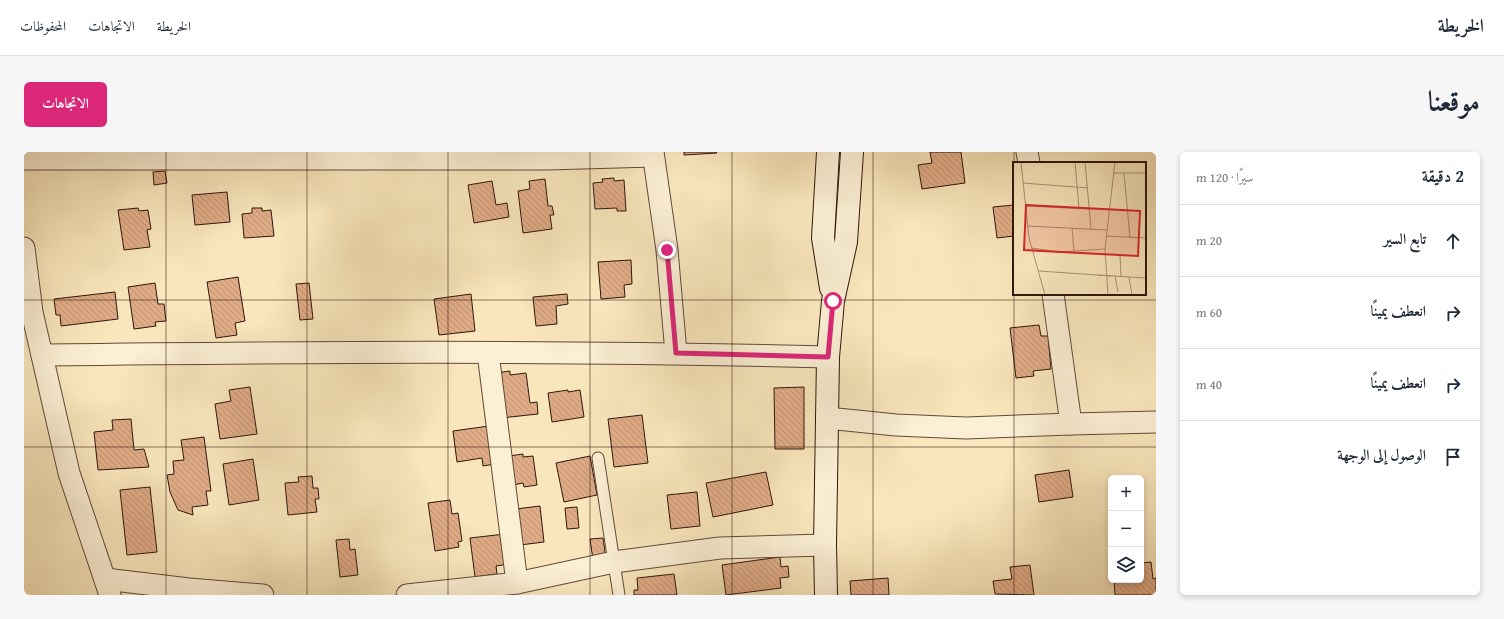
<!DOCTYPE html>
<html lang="ar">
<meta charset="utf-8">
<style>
:root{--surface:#fff;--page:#f6f6f7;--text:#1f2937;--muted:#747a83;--line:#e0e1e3;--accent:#db2777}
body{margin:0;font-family:"Gentium Book Plus",Amiri,serif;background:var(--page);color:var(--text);direction:rtl}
.controls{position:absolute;right:12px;bottom:12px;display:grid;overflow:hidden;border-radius:6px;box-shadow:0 2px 6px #0003}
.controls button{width:36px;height:36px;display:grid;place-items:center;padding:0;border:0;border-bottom:1px solid var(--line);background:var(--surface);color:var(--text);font:20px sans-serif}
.stop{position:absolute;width:12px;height:12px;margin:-9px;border:3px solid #db2777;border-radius:50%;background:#fff}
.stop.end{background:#db2777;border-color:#fff;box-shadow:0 1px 4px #0008}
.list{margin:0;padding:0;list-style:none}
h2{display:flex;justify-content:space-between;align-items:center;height:52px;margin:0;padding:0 16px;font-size:17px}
h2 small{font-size:13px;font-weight:400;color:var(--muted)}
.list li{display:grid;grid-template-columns:26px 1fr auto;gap:12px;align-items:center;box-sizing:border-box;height:72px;padding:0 16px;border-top:1px solid var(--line)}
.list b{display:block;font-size:15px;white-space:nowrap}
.list em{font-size:13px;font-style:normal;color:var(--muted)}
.icon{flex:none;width:22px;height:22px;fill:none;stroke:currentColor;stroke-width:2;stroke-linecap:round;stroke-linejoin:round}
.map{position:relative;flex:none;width:1132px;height:443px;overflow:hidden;direction:ltr;border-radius:6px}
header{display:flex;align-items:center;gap:24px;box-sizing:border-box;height:56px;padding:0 20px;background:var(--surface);border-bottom:1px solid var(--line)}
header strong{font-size:19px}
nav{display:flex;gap:22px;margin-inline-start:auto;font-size:14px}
.intro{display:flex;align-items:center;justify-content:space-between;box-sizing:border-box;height:96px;padding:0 24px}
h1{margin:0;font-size:28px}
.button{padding:10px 18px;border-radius:6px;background:var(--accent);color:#fff;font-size:14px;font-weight:700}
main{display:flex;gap:24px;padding:0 24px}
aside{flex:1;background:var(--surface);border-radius:6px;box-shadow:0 2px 6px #0003}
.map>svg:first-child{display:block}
.building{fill:url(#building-back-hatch);stroke:#2f160d}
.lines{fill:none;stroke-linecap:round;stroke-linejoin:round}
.service-casing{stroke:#624a39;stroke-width:13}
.minor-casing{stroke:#624a39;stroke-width:23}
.secondary-casing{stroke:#2f160d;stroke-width:24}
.service{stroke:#fbefd4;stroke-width:11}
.minor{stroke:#fbefd4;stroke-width:21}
.secondary{stroke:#fbefd4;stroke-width:22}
.route{stroke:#db2777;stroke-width:5}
.grid{fill:none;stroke:#2f160d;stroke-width:1;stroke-opacity:0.55}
.inset-road{fill:none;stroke:#a89377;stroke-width:1}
.view{fill:#d62828;fill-opacity:0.15;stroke:#d62828;stroke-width:2}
.inset-edge{fill:none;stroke:#2f160d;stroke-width:2}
</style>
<header>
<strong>الخريطة</strong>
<nav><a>الخريطة</a><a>الاتجاهات</a><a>المحفوظات</a></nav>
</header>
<div class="intro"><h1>موقعنا</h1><a class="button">الاتجاهات</a></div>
<main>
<aside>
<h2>2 دقيقة<small>سيرًا · 120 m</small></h2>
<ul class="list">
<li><svg class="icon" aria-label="ahead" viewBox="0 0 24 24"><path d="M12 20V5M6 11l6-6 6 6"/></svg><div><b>تابع السير</b></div><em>20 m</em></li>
<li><svg class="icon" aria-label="right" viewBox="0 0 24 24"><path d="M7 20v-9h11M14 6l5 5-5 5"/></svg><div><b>انعطف يمينًا</b></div><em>60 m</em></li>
<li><svg class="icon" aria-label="right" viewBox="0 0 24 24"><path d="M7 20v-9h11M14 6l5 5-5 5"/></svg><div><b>انعطف يمينًا</b></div><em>40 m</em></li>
<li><svg class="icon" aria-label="arrive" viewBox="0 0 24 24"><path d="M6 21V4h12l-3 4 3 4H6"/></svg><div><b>الوصول إلى الوجهة</b></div></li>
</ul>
</aside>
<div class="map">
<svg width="1132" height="443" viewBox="0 0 1132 443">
<defs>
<pattern id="building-back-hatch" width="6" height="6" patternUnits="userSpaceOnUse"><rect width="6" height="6" fill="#e0ac87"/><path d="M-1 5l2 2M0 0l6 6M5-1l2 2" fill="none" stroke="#c09373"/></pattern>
</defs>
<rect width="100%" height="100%" fill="#f9e6bd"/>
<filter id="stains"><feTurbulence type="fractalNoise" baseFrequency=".005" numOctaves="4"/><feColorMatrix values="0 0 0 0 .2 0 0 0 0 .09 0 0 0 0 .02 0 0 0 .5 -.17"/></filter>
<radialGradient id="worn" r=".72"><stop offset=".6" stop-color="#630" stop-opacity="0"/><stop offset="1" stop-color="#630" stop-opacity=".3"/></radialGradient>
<g class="building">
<polygon points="660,0 692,0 693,1 660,3"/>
<polygon points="906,0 937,0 941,31 898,37 894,13 908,11"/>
<polygon points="141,19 143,31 130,33 129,20"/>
<polygon points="590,26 590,29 600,28 602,59 593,59 593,56 571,57 569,31 579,30 578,27"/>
<polygon points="521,27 524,54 528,54 530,63 526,63 528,77 499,81 494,39 506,37 505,29"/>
<polygon points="468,29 472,53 483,51 485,65 450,71 444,33"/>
<polygon points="203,40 206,70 171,73 168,43"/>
<polygon points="990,53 990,84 973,86 969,55"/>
<polygon points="114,56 115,59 124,58 127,77 123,78 126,95 100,98 94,58"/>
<polygon points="228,56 238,56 238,59 247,58 250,84 220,86 218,62 228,61"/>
<polygon points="607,108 608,132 600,133 601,145 577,147 574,110"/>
<polygon points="214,125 221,169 211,171 213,183 192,186 183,130"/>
<polygon points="131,131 134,152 140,152 142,169 131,170 132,174 110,177 104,135"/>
<polygon points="285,131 289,167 276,168 272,132"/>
<polygon points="91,140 94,167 37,174 36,163 32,163 30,147"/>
<polygon points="447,142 451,179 415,183 410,147"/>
<polygon points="543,142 544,152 532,154 533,172 512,174 509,145"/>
<polygon points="1015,173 1017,184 1024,184 1027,217 1009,219 1010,224 992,226 986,176"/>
<polygon points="486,219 486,223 502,221 506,251 513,250 514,262 477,266 472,221"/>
<polygon points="226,235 233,282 196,287 191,252 207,249 205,238"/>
<polygon points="780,235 780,297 751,297 750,236"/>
<polygon points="544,238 544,240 556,238 560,265 528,270 524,241"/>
<polygon points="618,263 624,311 590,315 584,267"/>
<polygon points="107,267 110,298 120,297 125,315 74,318 70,280 89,278 88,268"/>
<polygon points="465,274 471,312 459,314 458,306 433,310 429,279"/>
<polygon points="180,285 187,339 182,339 184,353 168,355 169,363 154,358 146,340 143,323 150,322 149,309 160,308 157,288"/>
<polygon points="499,302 499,305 509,304 513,333 500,335 499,331 489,333 485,304"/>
<polygon points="566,304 573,343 540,350 532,311"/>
<polygon points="229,307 235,348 205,353 199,312"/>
<polygon points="1045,318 1049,345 1015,350 1011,323"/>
<polygon points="742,320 749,353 689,365 682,331"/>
<polygon points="288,324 289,336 294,336 295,347 291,347 293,360 264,363 261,331 275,330 274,325"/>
<polygon points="126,335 133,400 103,403 96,338"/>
<polygon points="673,340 676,374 647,377 643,343"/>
<polygon points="426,348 428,362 434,361 438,389 434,390 435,395 411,399 404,351"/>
<polygon points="516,354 520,390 496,393 492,357"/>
<polygon points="553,355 555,376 543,377 541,356"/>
<polygon points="481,382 485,412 472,414 473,422 451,425 446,386"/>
<polygon points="579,386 582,407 569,408 566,387"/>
<polygon points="325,387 326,398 331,397 334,423 316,425 312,388"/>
<polygon points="756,405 757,415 764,414 765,425 756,426 757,436 702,443 698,413"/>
<polygon points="1127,410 1129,427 1132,426 1132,443 1091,443 1090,428 1117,428 1117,411"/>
<polygon points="1006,413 1010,443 971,442 969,429 988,427 986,415"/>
<polygon points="650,422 653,443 610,443 610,438 614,438 613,426"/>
<polygon points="864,426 865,443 827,443 826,429"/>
</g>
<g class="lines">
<defs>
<polyline id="service" points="574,306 595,443"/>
<g id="minor">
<polyline points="629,0 643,98 652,201"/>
<polyline points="1003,0 1005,11"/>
<polyline points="0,7 523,7 629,4"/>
<polyline points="0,96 8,160 45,321 86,443"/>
<polyline points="1029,142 1047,272"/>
<polyline points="464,201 493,431"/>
<path d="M18 203C280 200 542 198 804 205"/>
<polyline points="803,266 872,273 942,276 1047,272 1132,270"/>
<polyline points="81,427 165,437 239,443"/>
<polyline points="383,443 493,431 590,410 696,396 801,393"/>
</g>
<g id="secondary">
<polyline points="804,0 799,86 807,136"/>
<polyline points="802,443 801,393 804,205 809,149 822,90 828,0"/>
</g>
</defs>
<use href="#service" class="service-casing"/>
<use href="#minor" class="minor-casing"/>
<use href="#secondary" class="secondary-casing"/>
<use href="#service" class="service"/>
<use href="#minor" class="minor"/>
<use href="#secondary" class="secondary"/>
</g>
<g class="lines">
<polyline class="route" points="643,98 652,201 804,205 809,149"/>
</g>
<path class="grid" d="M142 0V443M283 0V443M424 0V443M566 0V443M708 0V443M849 0V443M990 0V11M990 142V443M0 148H1132M0 295H1132"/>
<g transform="translate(989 10)">
<rect width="133" height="133" fill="#f9e6bd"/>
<path class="inset-road" d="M8 0 16 76 32 133M62 0 66 47M72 0 78 67M101 11H133M111 11 117 76M10 21 75 26M12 44 77 47M14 64 93 68M59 66 61 89M93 74 133 76M19 86 45 90 92 87M107 93 108 114M26 109 98 114M85 113 133 116M102 114 105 130M116 115 119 133M95 133 92 87 102 0"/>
<path class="view" d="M13 43 127 49 125 94 11 88Z"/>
<rect width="133" height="133" class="inset-edge"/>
</g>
<rect width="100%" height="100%" filter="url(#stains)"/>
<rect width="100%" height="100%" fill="url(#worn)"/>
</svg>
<div class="controls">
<button>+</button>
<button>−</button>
<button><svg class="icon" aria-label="layers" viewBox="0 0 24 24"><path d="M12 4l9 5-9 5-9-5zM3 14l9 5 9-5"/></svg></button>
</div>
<div class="stop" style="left:809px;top:149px"></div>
<div class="stop end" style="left:643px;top:98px"></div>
</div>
</main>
